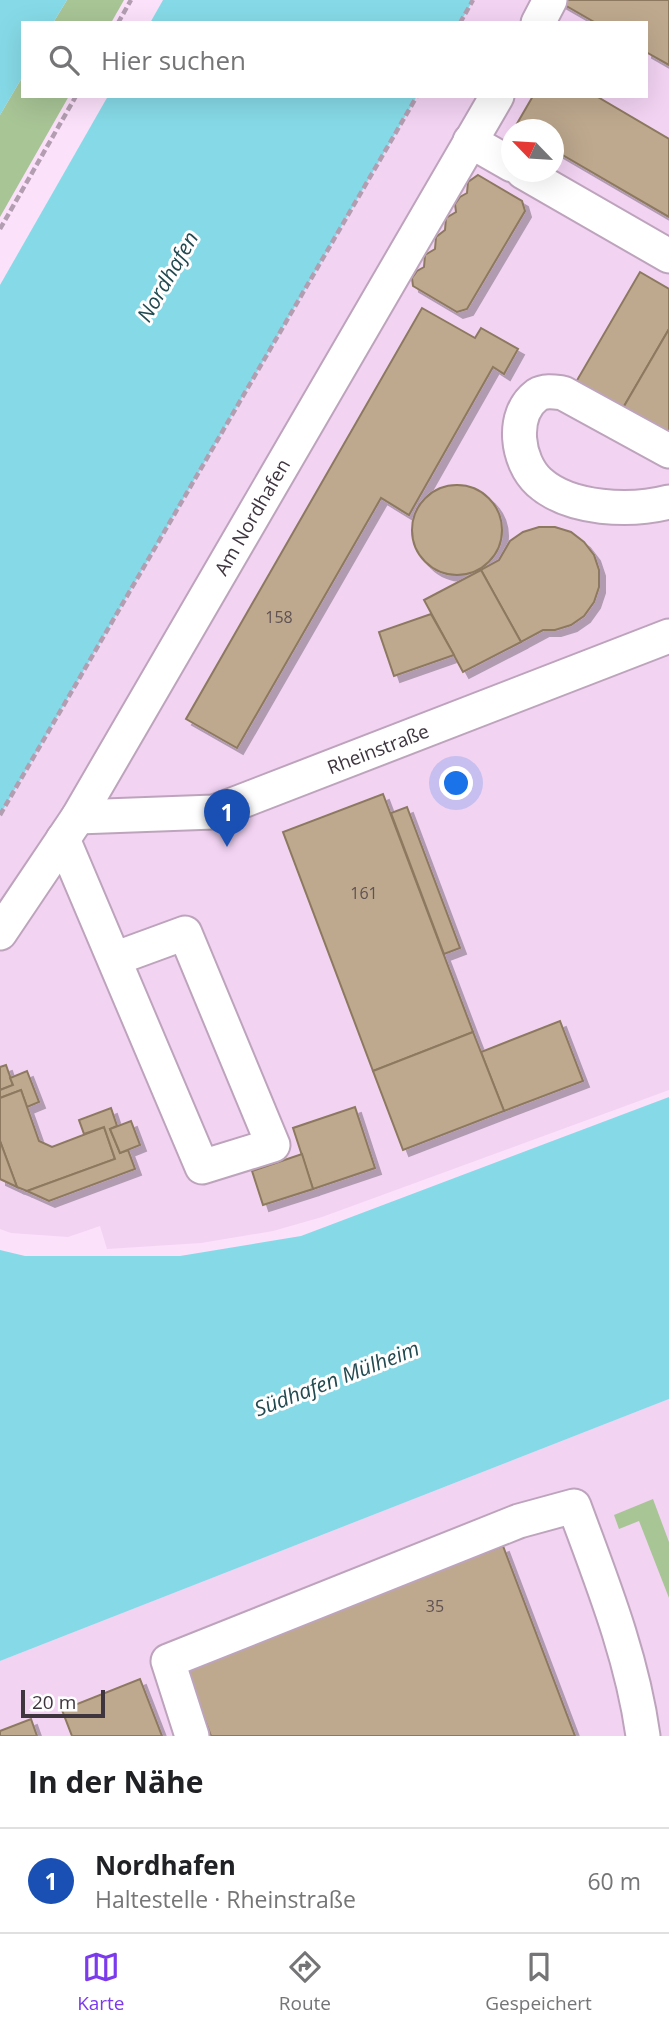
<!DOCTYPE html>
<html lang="de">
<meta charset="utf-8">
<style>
:root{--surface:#fff;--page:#f2f2f2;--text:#202124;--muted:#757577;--line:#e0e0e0;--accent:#7c3aed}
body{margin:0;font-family:"Open Sans",sans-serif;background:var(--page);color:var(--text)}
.compass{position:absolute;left:501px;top:119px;width:63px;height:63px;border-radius:50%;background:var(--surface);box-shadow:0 7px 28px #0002;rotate:295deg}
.scale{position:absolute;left:21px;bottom:18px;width:84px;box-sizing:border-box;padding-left:7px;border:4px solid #3f353f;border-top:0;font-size:19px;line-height:24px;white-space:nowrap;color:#3f353f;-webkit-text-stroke:5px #fff;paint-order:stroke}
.you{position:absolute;left:457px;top:784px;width:24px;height:24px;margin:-18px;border:5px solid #fff;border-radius:50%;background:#1a73e8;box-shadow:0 0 0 10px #1a73e833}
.badge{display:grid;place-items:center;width:46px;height:46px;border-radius:50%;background:var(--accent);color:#fff;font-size:23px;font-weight:700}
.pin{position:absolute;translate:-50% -58px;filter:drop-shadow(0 2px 4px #0008)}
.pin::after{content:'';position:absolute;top:37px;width:24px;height:21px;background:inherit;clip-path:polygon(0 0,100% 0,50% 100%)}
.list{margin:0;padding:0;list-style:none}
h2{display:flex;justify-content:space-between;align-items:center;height:91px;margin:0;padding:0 28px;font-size:30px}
h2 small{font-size:23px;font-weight:400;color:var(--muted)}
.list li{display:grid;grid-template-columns:46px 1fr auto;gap:21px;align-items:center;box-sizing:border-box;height:105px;padding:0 28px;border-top:2px solid var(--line)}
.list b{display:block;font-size:26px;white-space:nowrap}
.list p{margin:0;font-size:23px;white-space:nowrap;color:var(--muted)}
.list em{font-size:23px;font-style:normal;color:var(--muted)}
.icon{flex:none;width:38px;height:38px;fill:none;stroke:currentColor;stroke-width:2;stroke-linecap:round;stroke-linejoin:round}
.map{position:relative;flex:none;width:669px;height:1736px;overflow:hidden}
.search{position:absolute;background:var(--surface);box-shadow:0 7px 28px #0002;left:21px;right:21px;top:21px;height:77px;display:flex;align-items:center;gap:18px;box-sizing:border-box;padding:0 24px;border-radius:0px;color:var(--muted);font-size:26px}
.sheet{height:196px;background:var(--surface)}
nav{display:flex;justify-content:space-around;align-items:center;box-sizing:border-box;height:98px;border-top:2px solid var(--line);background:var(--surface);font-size:19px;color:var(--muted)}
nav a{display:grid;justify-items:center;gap:4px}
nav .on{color:var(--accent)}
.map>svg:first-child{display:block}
.built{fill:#f2d3f2;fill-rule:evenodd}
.green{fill:#a8c596}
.water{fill:#86dae7}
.building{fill:#bea98e;stroke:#8d795f;stroke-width:2;filter:url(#shadow)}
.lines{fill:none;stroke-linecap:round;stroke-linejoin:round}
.minor-casing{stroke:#bda4bc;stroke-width:37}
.path{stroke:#b29db1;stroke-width:4.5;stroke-dasharray:7 3.5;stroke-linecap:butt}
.minor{stroke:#fff;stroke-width:33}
.labels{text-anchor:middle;stroke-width:6;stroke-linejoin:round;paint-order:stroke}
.number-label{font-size:16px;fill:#5f5253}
.street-label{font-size:19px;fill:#3f353f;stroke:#fff}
.water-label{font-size:21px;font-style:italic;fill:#234a50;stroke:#fff}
</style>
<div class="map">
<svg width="669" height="1736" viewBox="0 0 669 1736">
<defs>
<filter id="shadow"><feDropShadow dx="6" dy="6" stdDeviation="0" flood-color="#0004"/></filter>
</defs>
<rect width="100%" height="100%" fill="#fce1fb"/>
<g class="built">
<path d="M473 0H669V1090L322 1217 273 1231 201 1243 107 1249 100 1226 68 1237 11 1233 0 1229V815L417 96H646V23H460ZM512 130H554V172H512Z"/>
<polygon points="669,1399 669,1736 0,1736 0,1661"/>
</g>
<g class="green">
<polygon points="67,0 124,0 111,23 53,23"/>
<polygon points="23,76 23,96 69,96 0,217 0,115"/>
<polygon points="653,1499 669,1542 669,1598 639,1521 619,1529 614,1515"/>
</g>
<g class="water">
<polygon points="0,0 67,0 53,23 23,23 23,76 0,115"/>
<polygon points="163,0 473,0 460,23 150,23"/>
<polygon points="108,96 417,96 0,815 0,285"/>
<polygon points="669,1097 669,1399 0,1661 0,1250 25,1256 180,1256 301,1236"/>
</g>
<g class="building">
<polygon points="556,0 669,0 669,65 646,52 646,23 596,23"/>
<polygon points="533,96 596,96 669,139 669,217 554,150 554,130 519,130 515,127"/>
<polygon points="478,175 522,201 525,211 467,309 457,312 413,286 412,278 417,271 424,267 425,255 435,249 436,237 445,230 446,218 456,212 455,204 460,197 467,193 468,182"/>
<polygon points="640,272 669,289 669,329 623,408 576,382"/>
<polygon points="422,308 475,338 481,328 518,349 504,374 493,367 409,515 381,498 237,748 186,719"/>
<polygon points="669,329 669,435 623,408"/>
<circle cx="457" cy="530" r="45"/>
<polygon points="539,527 555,527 571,532 584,542 594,555 599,570 599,587 594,602 584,616 571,625 555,630 543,630 521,642 481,570 499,560 510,541 523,532"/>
<polygon points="481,570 521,642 463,672 424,600"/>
<polygon points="431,614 454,655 394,676 379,632"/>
<polygon points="383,794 473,1032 373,1071 283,832"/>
<polygon points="407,807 460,948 444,954 391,813"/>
<polygon points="560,1021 583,1081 504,1111 481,1052"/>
<polygon points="473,1032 504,1111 403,1150 373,1071"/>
<polygon points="6,1065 13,1085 0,1090 0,1067"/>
<polygon points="27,1071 39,1102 27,1107 21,1090 0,1098 0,1090 13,1085 10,1078"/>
<polygon points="21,1090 39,1141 52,1147 104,1127 115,1159 27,1191 17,1187 0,1141 0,1098"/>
<polygon points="355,1107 375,1168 313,1189 293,1128"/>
<polygon points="111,1108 117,1126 110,1129 120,1153 128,1150 135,1169 49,1201 27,1191 115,1159 104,1127 84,1134 79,1120"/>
<polygon points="131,1121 140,1145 120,1153 110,1129"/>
<polygon points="0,1141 17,1187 0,1179"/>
<polygon points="302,1154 313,1189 263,1205 252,1171"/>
<polygon points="503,1546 575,1736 211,1736 185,1666"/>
<polygon points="140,1679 162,1736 72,1736 62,1710"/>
<polygon points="31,1719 37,1736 0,1736 0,1731"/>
</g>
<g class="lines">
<defs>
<g id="minor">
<polyline points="538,23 550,0"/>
<polyline points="470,141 512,165"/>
<polyline points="523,172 669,256"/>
<path d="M669 451 563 393C555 392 545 390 537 395 510 415 517 462 539 482 570 510 631 512 669 502"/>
<polyline points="78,817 214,812 669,636"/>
<polyline points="63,839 202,1167 273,1145 185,933 114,959"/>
<polyline points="0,933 78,817 497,96"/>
<path d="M192 1736 168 1661 519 1521 574 1506C602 1582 632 1656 643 1736"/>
</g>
</defs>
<use href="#minor" class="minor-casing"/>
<g class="path">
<polyline points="118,23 131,0"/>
<polyline points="460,23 473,0"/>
<polyline points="0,229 76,96"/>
<polyline points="0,815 417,96"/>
</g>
<use href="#minor" class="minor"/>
</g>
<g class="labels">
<g class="number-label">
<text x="279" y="623">158</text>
<text x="364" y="899">161</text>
<text x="435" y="1612">35</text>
</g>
<g class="street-label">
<text transform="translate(252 517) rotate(-60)" y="7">Am Nordhafen</text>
<text transform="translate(378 749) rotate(-21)" y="7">Rheinstraße</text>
</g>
<g class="water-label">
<text transform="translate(168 277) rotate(-60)" y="7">Nordhafen</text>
<text transform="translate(337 1379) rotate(-21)" y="7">Südhafen Mülheim</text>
</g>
</g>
</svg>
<svg class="compass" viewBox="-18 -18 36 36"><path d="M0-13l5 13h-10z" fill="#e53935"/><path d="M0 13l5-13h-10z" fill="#757577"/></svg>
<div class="scale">20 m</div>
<div class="you"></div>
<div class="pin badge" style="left:227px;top:847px;background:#1a4fb4">1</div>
<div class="search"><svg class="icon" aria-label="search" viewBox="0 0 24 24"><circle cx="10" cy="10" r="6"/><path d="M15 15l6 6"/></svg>Hier suchen</div>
</div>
<section class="sheet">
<h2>In der Nähe<small></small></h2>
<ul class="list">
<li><span class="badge" style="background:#1a4fb4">1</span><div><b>Nordhafen</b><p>Haltestelle · Rheinstraße</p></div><em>60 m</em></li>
</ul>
</section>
<nav>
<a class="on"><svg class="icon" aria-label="map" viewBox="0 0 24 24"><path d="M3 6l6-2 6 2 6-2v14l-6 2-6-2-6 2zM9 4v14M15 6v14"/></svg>Karte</a>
<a><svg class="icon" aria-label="directions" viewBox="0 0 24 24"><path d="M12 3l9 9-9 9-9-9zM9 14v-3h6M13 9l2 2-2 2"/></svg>Route</a>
<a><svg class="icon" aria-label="saved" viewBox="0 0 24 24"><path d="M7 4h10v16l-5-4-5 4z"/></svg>Gespeichert</a>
</nav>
